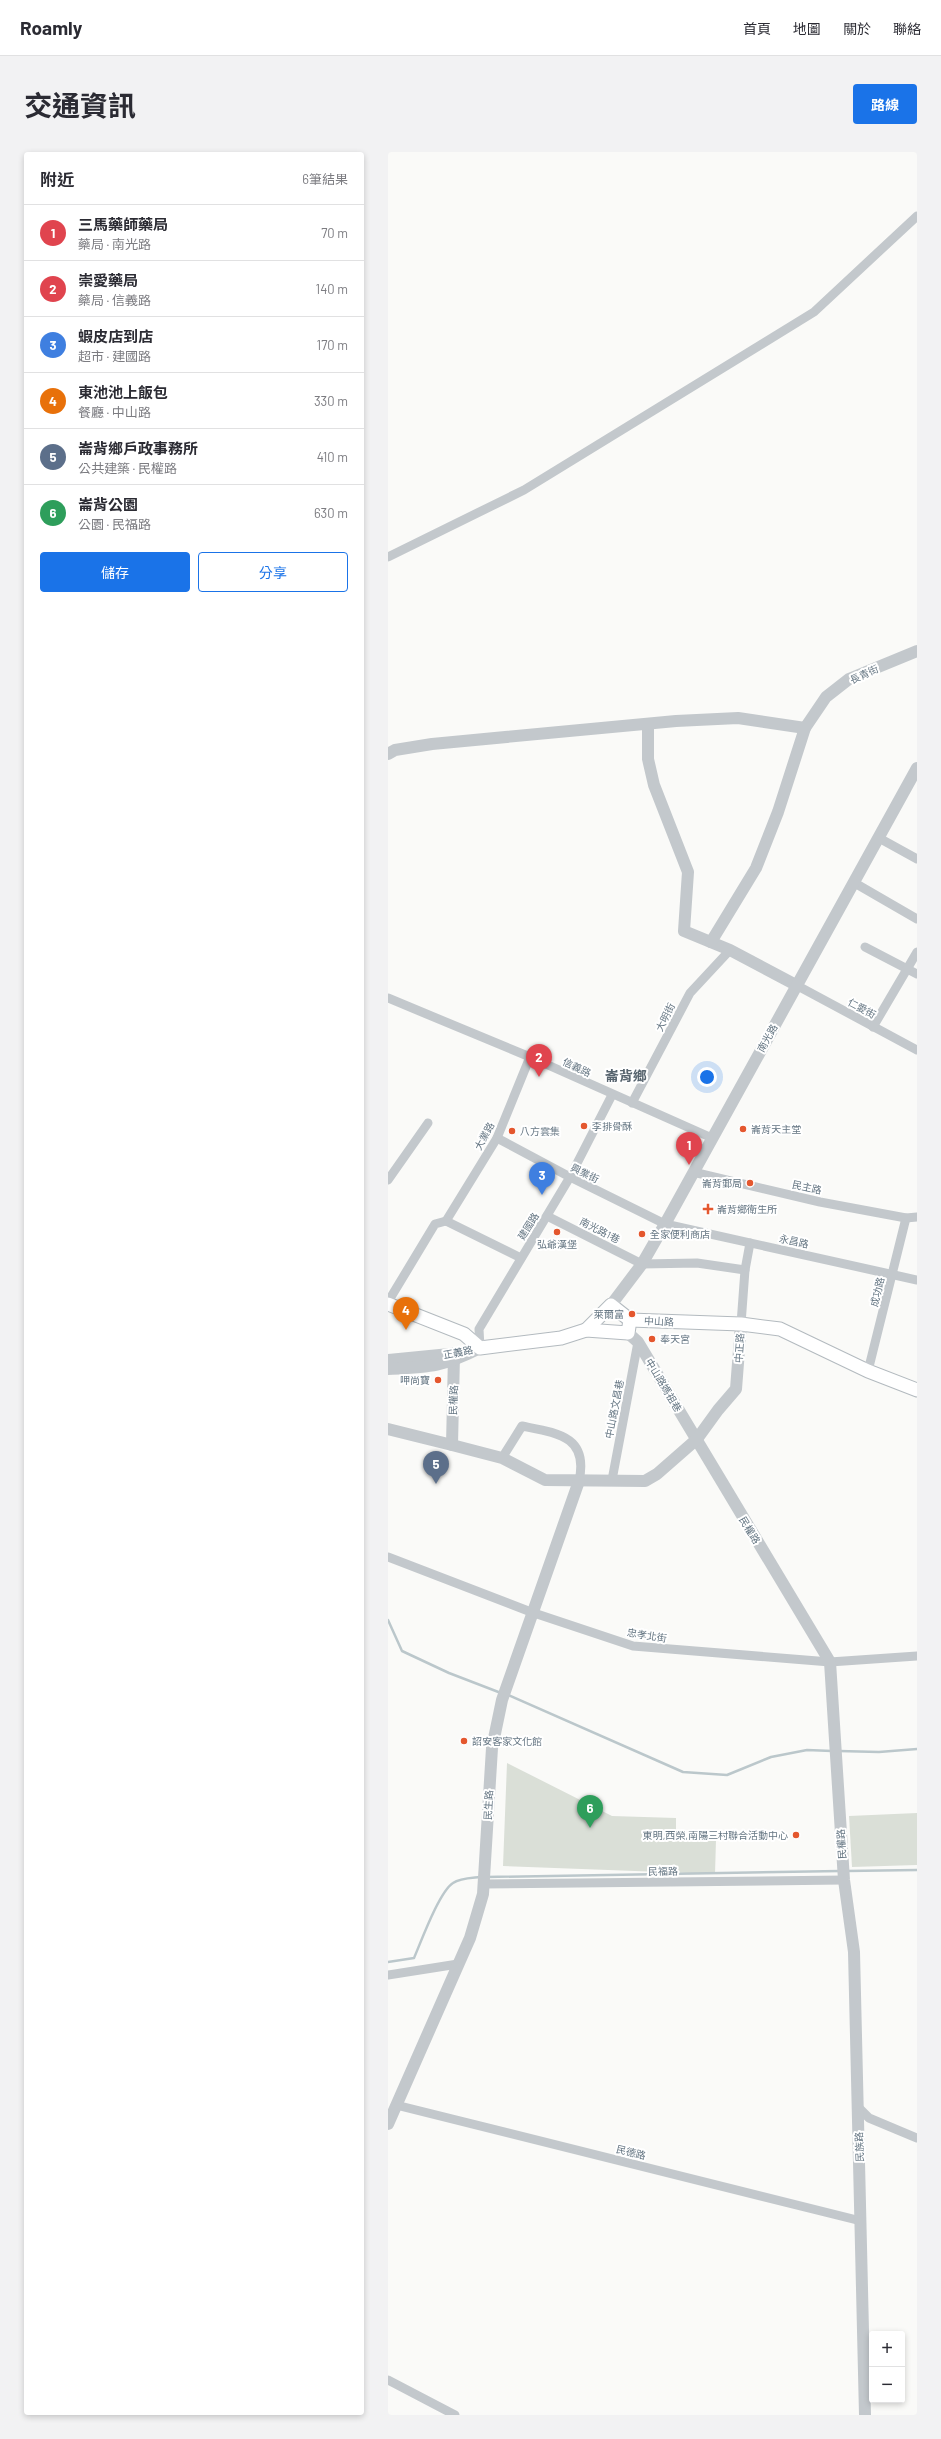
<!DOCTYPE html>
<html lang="zh-TW">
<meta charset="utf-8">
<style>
:root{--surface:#fff;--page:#f2f2f3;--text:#2b2b33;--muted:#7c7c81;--line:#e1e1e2;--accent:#1a73e8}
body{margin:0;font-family:Barlow,"Noto Sans TC",sans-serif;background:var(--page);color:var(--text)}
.controls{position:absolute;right:12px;bottom:12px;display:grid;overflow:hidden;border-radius:4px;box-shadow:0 2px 6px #0003}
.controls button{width:36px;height:36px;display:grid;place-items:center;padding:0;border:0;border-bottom:1px solid var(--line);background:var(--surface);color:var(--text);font:20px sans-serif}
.you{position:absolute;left:319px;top:925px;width:14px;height:14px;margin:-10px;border:3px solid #fff;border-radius:50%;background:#1a73e8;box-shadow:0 0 0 6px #1a73e833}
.badge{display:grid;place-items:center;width:26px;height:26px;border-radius:50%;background:var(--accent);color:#fff;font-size:13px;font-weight:700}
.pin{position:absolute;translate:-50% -33px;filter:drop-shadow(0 1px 2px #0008)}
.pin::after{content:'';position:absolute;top:21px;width:14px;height:12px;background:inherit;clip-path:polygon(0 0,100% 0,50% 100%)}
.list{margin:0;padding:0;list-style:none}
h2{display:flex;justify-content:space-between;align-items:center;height:52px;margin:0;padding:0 16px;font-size:17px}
h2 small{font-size:13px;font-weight:400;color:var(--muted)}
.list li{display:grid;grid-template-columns:26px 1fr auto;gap:12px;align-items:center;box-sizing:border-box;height:56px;padding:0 16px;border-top:1px solid var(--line)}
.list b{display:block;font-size:15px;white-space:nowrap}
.list p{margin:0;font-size:13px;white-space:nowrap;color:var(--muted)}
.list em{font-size:13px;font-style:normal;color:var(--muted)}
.actions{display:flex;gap:8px;padding:12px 16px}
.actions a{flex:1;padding:9px 0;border:1px solid var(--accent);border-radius:4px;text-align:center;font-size:14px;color:var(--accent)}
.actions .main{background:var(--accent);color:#fff}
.map{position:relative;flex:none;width:529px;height:2263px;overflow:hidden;border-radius:4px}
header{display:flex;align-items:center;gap:24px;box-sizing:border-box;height:56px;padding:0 20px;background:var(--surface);border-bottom:1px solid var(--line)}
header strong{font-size:19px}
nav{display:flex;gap:22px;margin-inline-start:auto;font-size:14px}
.intro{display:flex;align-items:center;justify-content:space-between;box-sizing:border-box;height:96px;padding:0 24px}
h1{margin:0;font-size:28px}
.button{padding:10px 18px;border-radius:4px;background:var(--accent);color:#fff;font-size:14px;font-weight:700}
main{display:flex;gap:24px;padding:0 24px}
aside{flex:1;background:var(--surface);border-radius:4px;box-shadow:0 2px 6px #0003}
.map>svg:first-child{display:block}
.green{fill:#dadfd7}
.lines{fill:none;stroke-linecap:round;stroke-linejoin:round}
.stream{stroke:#bbc7cb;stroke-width:2.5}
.secondary-casing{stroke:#b3babf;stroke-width:15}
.minor{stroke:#c3c8cc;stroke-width:9}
.tertiary{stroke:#c3c8cc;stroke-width:12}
.secondary{stroke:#fff;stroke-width:13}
.poi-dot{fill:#e4572e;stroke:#fff;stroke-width:1.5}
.labels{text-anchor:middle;stroke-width:4;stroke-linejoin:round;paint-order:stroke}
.street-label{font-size:10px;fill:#657683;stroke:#fff}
.poi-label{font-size:10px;fill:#657683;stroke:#fff;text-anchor:start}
.district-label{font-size:14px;font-weight:bold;fill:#57646e;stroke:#fff}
</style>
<header>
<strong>Roamly</strong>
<nav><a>首頁</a><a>地圖</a><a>關於</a><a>聯絡</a></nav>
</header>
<div class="intro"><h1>交通資訊</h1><a class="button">路線</a></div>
<main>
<aside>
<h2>附近<small>6筆結果</small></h2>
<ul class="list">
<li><span class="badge" style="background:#e0444e">1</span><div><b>三馬藥師藥局</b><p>藥局 · 南光路</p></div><em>70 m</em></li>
<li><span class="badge" style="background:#e0444e">2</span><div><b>崇愛藥局</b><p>藥局 · 信義路</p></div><em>140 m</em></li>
<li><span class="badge" style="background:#3f7fe0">3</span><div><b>蝦皮店到店</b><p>超市 · 建國路</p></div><em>170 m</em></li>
<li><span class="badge" style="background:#e8710a">4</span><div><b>東池池上飯包</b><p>餐廳 · 中山路</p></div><em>330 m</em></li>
<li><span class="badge" style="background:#5c6f8a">5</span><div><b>崙背鄉戶政事務所</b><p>公共建築 · 民權路</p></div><em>410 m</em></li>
<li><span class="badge" style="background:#2e9e5b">6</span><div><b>崙背公園</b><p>公園 · 民福路</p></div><em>630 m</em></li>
</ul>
<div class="actions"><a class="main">儲存</a><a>分享</a></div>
</aside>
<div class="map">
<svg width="529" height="2263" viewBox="0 0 529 2263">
<rect width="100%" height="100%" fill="#fafaf8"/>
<g class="green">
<polygon points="119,1611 224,1664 288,1666 288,1687 328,1688 327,1722 115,1714"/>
<polygon points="529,1661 529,1713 464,1715 461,1664"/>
</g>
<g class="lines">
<g class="stream">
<polyline points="0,1468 14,1499 61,1521 113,1541"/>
<polyline points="120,1543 295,1620 339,1623 383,1605 419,1598 444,1599"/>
<polyline points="451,1599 491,1600 529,1597"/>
<polyline points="459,1719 529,1718"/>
<polyline points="99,1725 452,1719"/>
<path d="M0 1810 26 1806C33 1790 51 1740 65 1731 72 1726 83 1726 92 1725"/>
</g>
<defs>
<g id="secondary">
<polyline points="0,1152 76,1182 92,1196 173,1186 198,1178 240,1181 242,1168"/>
<polyline points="242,1168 353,1172 392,1177 480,1219 529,1238"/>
<polyline points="198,1178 223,1153 242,1168"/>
</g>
</defs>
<use href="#secondary" class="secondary-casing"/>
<g class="minor">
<polyline points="0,405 136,338 426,160 529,64"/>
<polyline points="491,686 529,707"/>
<polyline points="465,730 529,767"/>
<polyline points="477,795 529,822"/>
<polyline points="408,833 529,898"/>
<polyline points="0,846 142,905 324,986"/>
<polyline points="485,875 529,800"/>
<polyline points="244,951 302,841 342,798"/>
<polyline points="109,986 182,1025 277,1072 529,1128"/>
<polyline points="305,1020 432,1050 518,1066 529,1065"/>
<polyline points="0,1028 40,971"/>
<polyline points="159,1064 254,1112 309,1111 357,1118"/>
<polyline points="58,1069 109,986 142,905"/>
<polyline points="58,1069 133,1106"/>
<polyline points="0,1150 47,1072 58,1069"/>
<polyline points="353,1172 357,1118 362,1091"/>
<polyline points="92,1196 91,1177 182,1025 224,943"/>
<polyline points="480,1219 518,1066"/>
<path d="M114 1306 134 1274C169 1281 201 1284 191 1329"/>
<polyline points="224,1328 250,1190"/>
<polyline points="0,1405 143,1460 245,1494 442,1510 529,1504"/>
<polyline points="96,1732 456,1728"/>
<polyline points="0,1823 70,1812"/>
<polyline points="8,1953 473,2069"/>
<polyline points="470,1955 481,1966 529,1986"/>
<polyline points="0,2228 67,2263"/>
</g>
<g class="tertiary">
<polyline points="260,572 260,607 266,633 300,720 296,779 342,798 408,833"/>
<polyline points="0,602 7,598 44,592 288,569 350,566 417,576"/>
<polyline points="323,790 368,716 390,660 417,576 438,545 461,527 529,499"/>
<polyline points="223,1153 254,1112 277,1072 529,616"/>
<polyline points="240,1181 250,1190 442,1510 456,1728 466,1800 477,2263"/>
<polyline points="66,1203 64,1293 114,1306 157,1328 257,1329 269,1322 309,1287 330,1258 348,1237 353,1172"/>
<polyline points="0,1208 72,1201"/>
<path d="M0 1217C41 1215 55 1215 92 1196"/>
<polyline points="0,1277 64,1293"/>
<polyline points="0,1972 82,1786 95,1742 104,1596 114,1548 191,1329"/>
</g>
<use href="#secondary" class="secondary"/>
</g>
<g class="poi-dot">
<circle cx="196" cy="974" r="4"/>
<circle cx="355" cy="977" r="4"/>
<circle cx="124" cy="979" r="4"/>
<circle cx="362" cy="1031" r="4"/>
<path d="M318 1051h4v4h4v4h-4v4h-4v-4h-4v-4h4z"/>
<circle cx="169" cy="1080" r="4"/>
<circle cx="254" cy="1082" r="4"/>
<circle cx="244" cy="1162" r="4"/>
<circle cx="264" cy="1187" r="4"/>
<circle cx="50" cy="1228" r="4"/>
<circle cx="76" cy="1589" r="4"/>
<circle cx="408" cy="1683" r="4"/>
</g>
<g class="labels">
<g class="street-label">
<text transform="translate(476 522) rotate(-25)" y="4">長青街</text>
<text transform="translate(474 856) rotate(28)" y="4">仁愛街</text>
<text transform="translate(277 865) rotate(-63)" y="4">大明街</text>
<text transform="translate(379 886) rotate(-61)" y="4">南光路</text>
<text transform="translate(189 915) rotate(25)" y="4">信義路</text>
<text transform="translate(96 984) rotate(-62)" y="4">大業路</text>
<text transform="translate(197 1021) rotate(26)" y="4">興業街</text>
<text transform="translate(419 1035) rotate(12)" y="4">民主路</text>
<text transform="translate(140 1074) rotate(-58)" y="4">建國路</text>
<text transform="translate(212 1078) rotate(27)" y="4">南光路1巷</text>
<text transform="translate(406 1089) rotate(12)" y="4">永昌路</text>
<text transform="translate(489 1140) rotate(-76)" y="4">成功路</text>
<text transform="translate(271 1169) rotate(3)" y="4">中山路</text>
<text transform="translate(351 1196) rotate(-86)" y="4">中正路</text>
<text transform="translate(70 1200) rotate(-11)" y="4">正義路</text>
<text transform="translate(276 1233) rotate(59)" y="4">中山路媽祖巷</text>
<text transform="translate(65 1248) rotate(-88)" y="4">民權路</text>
<text transform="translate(226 1257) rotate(-79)" y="4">中山路文昌巷</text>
<text transform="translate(362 1378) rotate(59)" y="4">民權路</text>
<text transform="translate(259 1483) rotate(9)" y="4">忠孝北街</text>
<text transform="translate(100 1653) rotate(-87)" y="4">民生路</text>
<text transform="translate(453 1692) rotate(-94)" y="4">民權路</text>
<text transform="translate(275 1719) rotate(-1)" y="4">民福路</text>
<text transform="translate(471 1995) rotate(-92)" y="4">民族路</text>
<text transform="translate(243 2000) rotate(14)" y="4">民德路</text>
</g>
<g class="poi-label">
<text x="204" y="978">李排骨酥</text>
<text x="363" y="981">崙背天主堂</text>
<text x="132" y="983">八方雲集</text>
<text x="354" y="1035" text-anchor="end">崙背郵局</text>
<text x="329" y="1061">崙背鄉衛生所</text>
<text x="262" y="1086">全家便利商店</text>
<text x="169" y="1096" text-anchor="middle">弘爺漢堡</text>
<text x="236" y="1166" text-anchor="end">萊爾富</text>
<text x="272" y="1191">奉天宮</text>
<text x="42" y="1232" text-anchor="end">呷尚寶</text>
<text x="84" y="1593">詔安客家文化館</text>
<text x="400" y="1687" text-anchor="end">東明,西榮,南陽三村聯合活動中心</text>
</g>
<g class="district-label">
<text x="238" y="929">崙背鄉</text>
</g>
</g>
</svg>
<div class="controls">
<button>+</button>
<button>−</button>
</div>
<div class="you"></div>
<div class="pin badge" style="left:301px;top:1013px;background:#e0444e">1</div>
<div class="pin badge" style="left:151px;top:925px;background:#e0444e">2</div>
<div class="pin badge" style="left:154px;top:1043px;background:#3f7fe0">3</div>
<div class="pin badge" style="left:18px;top:1178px;background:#e8710a">4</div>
<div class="pin badge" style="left:48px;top:1332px;background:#5c6f8a">5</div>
<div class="pin badge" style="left:202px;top:1676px;background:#2e9e5b">6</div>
</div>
</main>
